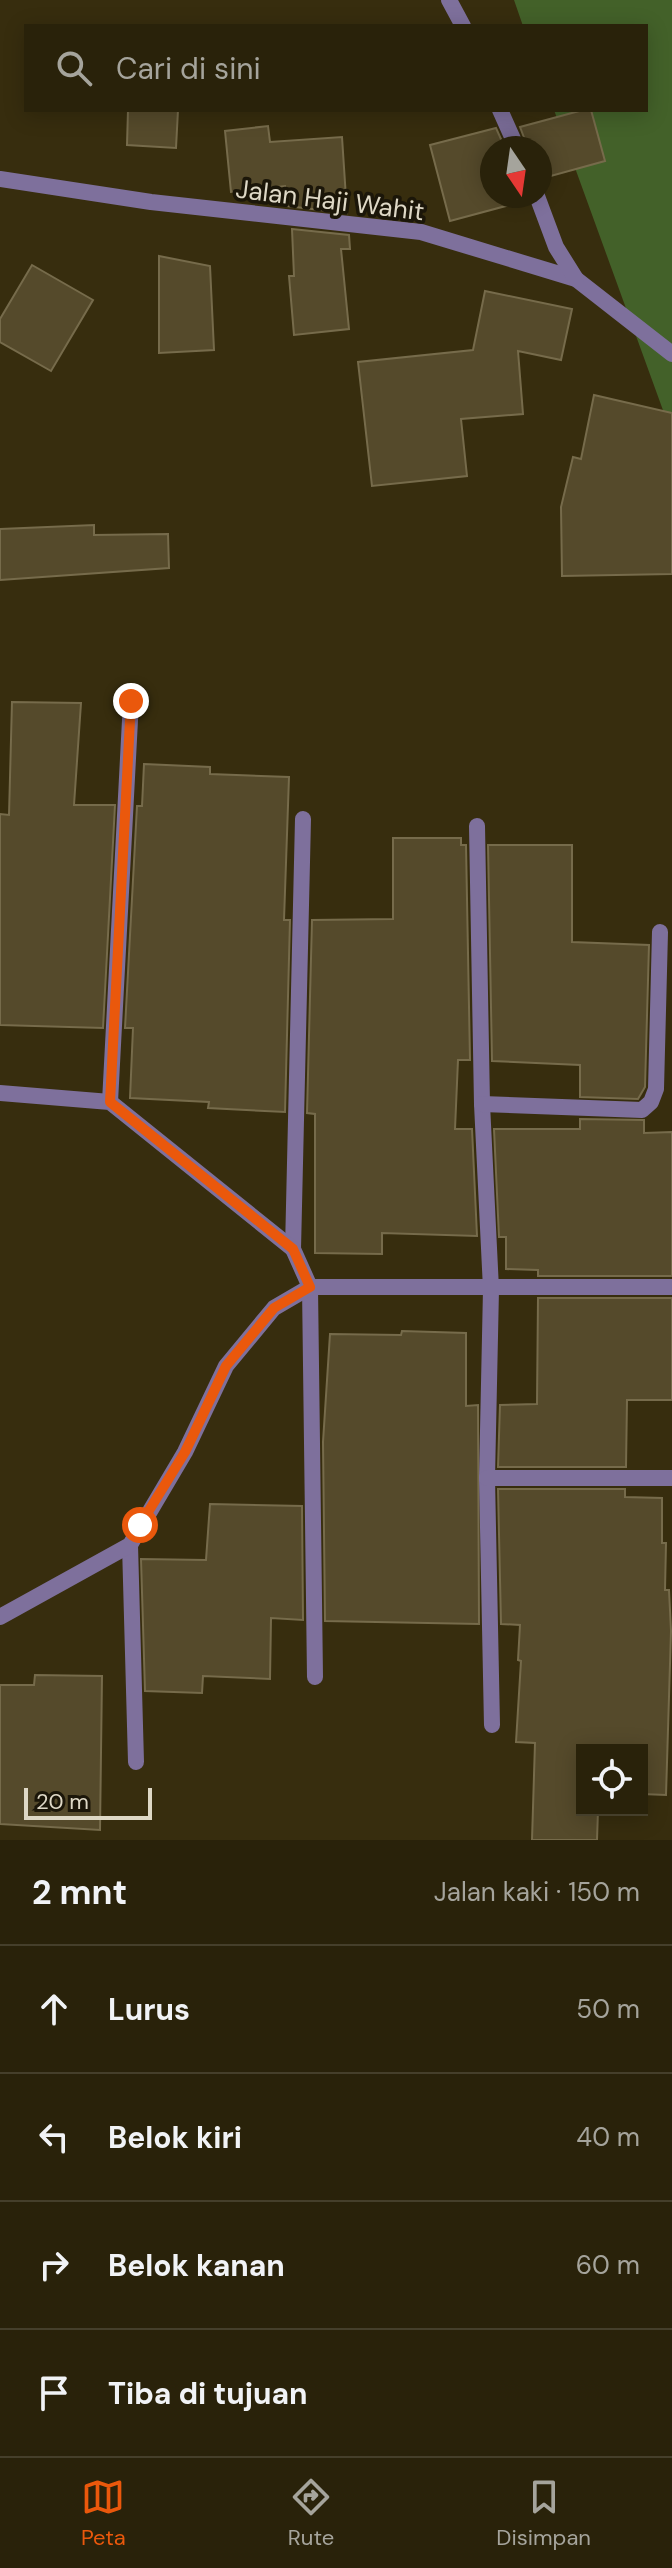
<!DOCTYPE html>
<html lang="id">
<meta charset="utf-8">
<style>
:root{--surface:#29220a;--page:#352f18;--text:#f1f3f6;--muted:#a5a49c;--line:#453f2b;--accent:#ea580c}
body{margin:0;font-family:"DM Sans",sans-serif;background:var(--page);color:var(--text)}
.controls{position:absolute;right:24px;bottom:24px;display:grid;overflow:hidden;border-radius:0px;box-shadow:0 4px 20px #0003}
.controls button{width:72px;height:72px;display:grid;place-items:center;padding:0;border:0;border-bottom:2px solid var(--line);background:var(--surface);color:var(--text);font:40px sans-serif}
.compass{position:absolute;left:480px;top:136px;width:72px;height:72px;border-radius:50%;background:var(--surface);box-shadow:0 4px 20px #0003;rotate:167deg}
.scale{position:absolute;left:24px;bottom:20px;width:128px;box-sizing:border-box;padding-left:8px;border:4px solid #ded8c6;border-top:0;font-size:22px;line-height:28px;white-space:nowrap;color:#ded8c6;-webkit-text-stroke:6px #1b1609;paint-order:stroke}
.stop{position:absolute;width:24px;height:24px;margin:-18px;border:6px solid #ea580c;border-radius:50%;background:#fff}
.stop.end{background:#ea580c;border-color:#fff;box-shadow:0 2px 8px #0008}
.list{margin:0;padding:0;list-style:none}
h2{display:flex;justify-content:space-between;align-items:center;height:104px;margin:0;padding:0 32px;font-size:34px}
h2 small{font-size:26px;font-weight:400;color:var(--muted)}
.list li{display:grid;grid-template-columns:52px 1fr auto;gap:24px;align-items:center;box-sizing:border-box;height:128px;padding:0 32px;border-top:2px solid var(--line)}
.list b{display:block;font-size:30px;white-space:nowrap}
.list em{font-size:26px;font-style:normal;color:var(--muted)}
.icon{flex:none;width:44px;height:44px;fill:none;stroke:currentColor;stroke-width:2;stroke-linecap:round;stroke-linejoin:round}
.map{position:relative;flex:none;width:672px;height:1840px;overflow:hidden}
.search{position:absolute;background:var(--surface);box-shadow:0 4px 20px #0003;left:24px;right:24px;top:24px;height:88px;display:flex;align-items:center;gap:20px;box-sizing:border-box;padding:0 28px;border-radius:0px;color:var(--muted);font-size:30px}
.sheet{height:616px;background:var(--surface)}
nav{display:flex;justify-content:space-around;align-items:center;box-sizing:border-box;height:112px;border-top:2px solid var(--line);background:var(--surface);font-size:22px;color:var(--muted)}
nav a{display:grid;justify-items:center;gap:4px}
nav .on{color:var(--accent)}
.map>svg:first-child{display:block}
.forest{fill:#436129}
.building{fill:#554a2b;stroke:#766b4b;stroke-width:2}
.lines{fill:none;stroke-linecap:round;stroke-linejoin:round}
.street{stroke:#7e709c;stroke-width:16}
.route{stroke:#ea580c;stroke-width:10}
.labels{text-anchor:middle;stroke-width:7;stroke-linejoin:round;paint-order:stroke}
.street-label{font-size:26px;fill:#ded8c6;stroke:#1b1609}
</style>
<div class="map">
<svg width="672" height="1840" viewBox="0 0 672 1840">
<rect width="100%" height="100%" fill="#372d0e"/>
<polygon class="forest" points="514,0 672,0 672,435 554,110 646,110 646,26 523,26"/>
<g class="building">
<polygon points="128,110 178,110 176,148 127,145"/>
<polygon points="583,110 591,110 605,161 540,179 540,148 528,148 520,127"/>
<polygon points="268,126 270,142 342,137 347,213 287,206 285,186 231,192 225,131"/>
<polygon points="496,128 505,148 492,148 492,196 515,196 517,203 450,221 430,145"/>
<polygon points="292,229 349,235 350,249 341,249 349,329 294,335 289,276 294,276"/>
<polygon points="159,256 210,266 214,350 159,353"/>
<polygon points="32,265 93,300 51,371 0,342 0,319"/>
<polygon points="485,291 572,309 561,360 518,351 523,414 461,419 467,476 372,486 358,362 473,350"/>
<polygon points="594,395 672,413 672,574 562,576 561,507 573,457 581,459"/>
<polygon points="94,525 94,535 168,534 169,568 0,580 0,529"/>
<polygon points="12,702 81,703 74,805 115,805 103,1028 0,1025 0,814 9,815"/>
<polygon points="144,764 210,767 210,774 289,777 284,920 290,920 285,1112 208,1108 209,1102 130,1098 133,1028 125,1028 137,806 142,806"/>
<polygon points="393,838 461,838 461,845 466,845 470,1060 458,1060 455,1129 472,1129 477,1236 382,1233 382,1254 315,1253 315,1114 307,1113 312,920 393,919"/>
<polygon points="488,845 572,845 572,942 649,945 645,1087 638,1099 580,1097 580,1065 492,1061"/>
<polygon points="580,1119 644,1120 644,1133 672,1132 672,1276 538,1276 538,1270 506,1269 506,1237 499,1237 494,1129 580,1129"/>
<polygon points="538,1298 672,1298 672,1400 627,1400 626,1467 498,1467 500,1405 537,1404"/>
<polygon points="402,1331 466,1333 466,1406 478,1405 479,1624 325,1621 323,1442 330,1334 401,1335"/>
<polygon points="498,1489 625,1489 625,1497 662,1498 662,1543 666,1543 665,1590 669,1590 671,1631 666,1795 642,1794 642,1750 582,1750 582,1810 598,1810 597,1840 532,1840 535,1743 516,1742 521,1661 518,1660 520,1625 501,1624"/>
<polygon points="210,1504 302,1506 303,1620 271,1618 270,1679 203,1676 202,1693 145,1691 141,1559 206,1560"/>
<polygon points="35,1675 102,1676 100,1830 0,1824 0,1685 34,1685"/>
</g>
<g class="lines">
<g class="street">
<polyline points="449,0 463,26"/>
<polyline points="500,110 517,148"/>
<polyline points="0,179 151,202 421,232 576,279 672,354"/>
<polyline points="537,196 556,247 576,279"/>
<polyline points="303,819 293,1249 310,1287 315,1677"/>
<polyline points="477,826 482,1104 491,1289 487,1478 492,1725"/>
<polyline points="0,1093 110,1102 293,1249"/>
<polyline points="110,1102 131,701"/>
<polyline points="482,1104 642,1110 651,1102 656,1089 660,932"/>
<polyline points="487,1478 672,1478"/>
<polyline points="130,1545 136,1762"/>
<polyline points="0,1617 130,1545 185,1452 226,1366 274,1308 310,1287 672,1287"/>
</g>
</g>
<g class="lines">
<polyline class="route" points="131,701 110,1102 293,1249 310,1287 274,1308 226,1366 185,1452 140,1525"/>
</g>
<g class="labels">
<g class="street-label">
<text transform="translate(330 200) rotate(7)" y="9">Jalan Haji Wahit</text>
</g>
</g>
</svg>
<div class="controls">
<button><svg class="icon" aria-label="locate" viewBox="0 0 24 24"><circle cx="12" cy="12" r="6"/><path d="M12 2v4M12 18v4M2 12h4M18 12h4"/></svg></button>
</div>
<svg class="compass" viewBox="-18 -18 36 36"><path d="M0-13l5 13h-10z" fill="#e53935"/><path d="M0 13l5-13h-10z" fill="#a5a49c"/></svg>
<div class="scale">20 m</div>
<div class="stop" style="left:140px;top:1525px"></div>
<div class="stop end" style="left:131px;top:701px"></div>
<div class="search"><svg class="icon" aria-label="search" viewBox="0 0 24 24"><circle cx="10" cy="10" r="6"/><path d="M15 15l6 6"/></svg>Cari di sini</div>
</div>
<section class="sheet">
<h2>2 mnt<small>Jalan kaki · 150 m</small></h2>
<ul class="list">
<li><svg class="icon" aria-label="ahead" viewBox="0 0 24 24"><path d="M12 20V5M6 11l6-6 6 6"/></svg><div><b>Lurus</b></div><em>50 m</em></li>
<li><svg class="icon" aria-label="left" viewBox="0 0 24 24"><path d="M17 20v-9H6M10 6l-5 5 5 5"/></svg><div><b>Belok kiri</b></div><em>40 m</em></li>
<li><svg class="icon" aria-label="right" viewBox="0 0 24 24"><path d="M7 20v-9h11M14 6l5 5-5 5"/></svg><div><b>Belok kanan</b></div><em>60 m</em></li>
<li><svg class="icon" aria-label="arrive" viewBox="0 0 24 24"><path d="M6 21V4h12l-3 4 3 4H6"/></svg><div><b>Tiba di tujuan</b></div></li>
</ul>
</section>
<nav>
<a class="on"><svg class="icon" aria-label="map" viewBox="0 0 24 24"><path d="M3 6l6-2 6 2 6-2v14l-6 2-6-2-6 2zM9 4v14M15 6v14"/></svg>Peta</a>
<a><svg class="icon" aria-label="directions" viewBox="0 0 24 24"><path d="M12 3l9 9-9 9-9-9zM9 14v-3h6M13 9l2 2-2 2"/></svg>Rute</a>
<a><svg class="icon" aria-label="saved" viewBox="0 0 24 24"><path d="M7 4h10v16l-5-4-5 4z"/></svg>Disimpan</a>
</nav>
